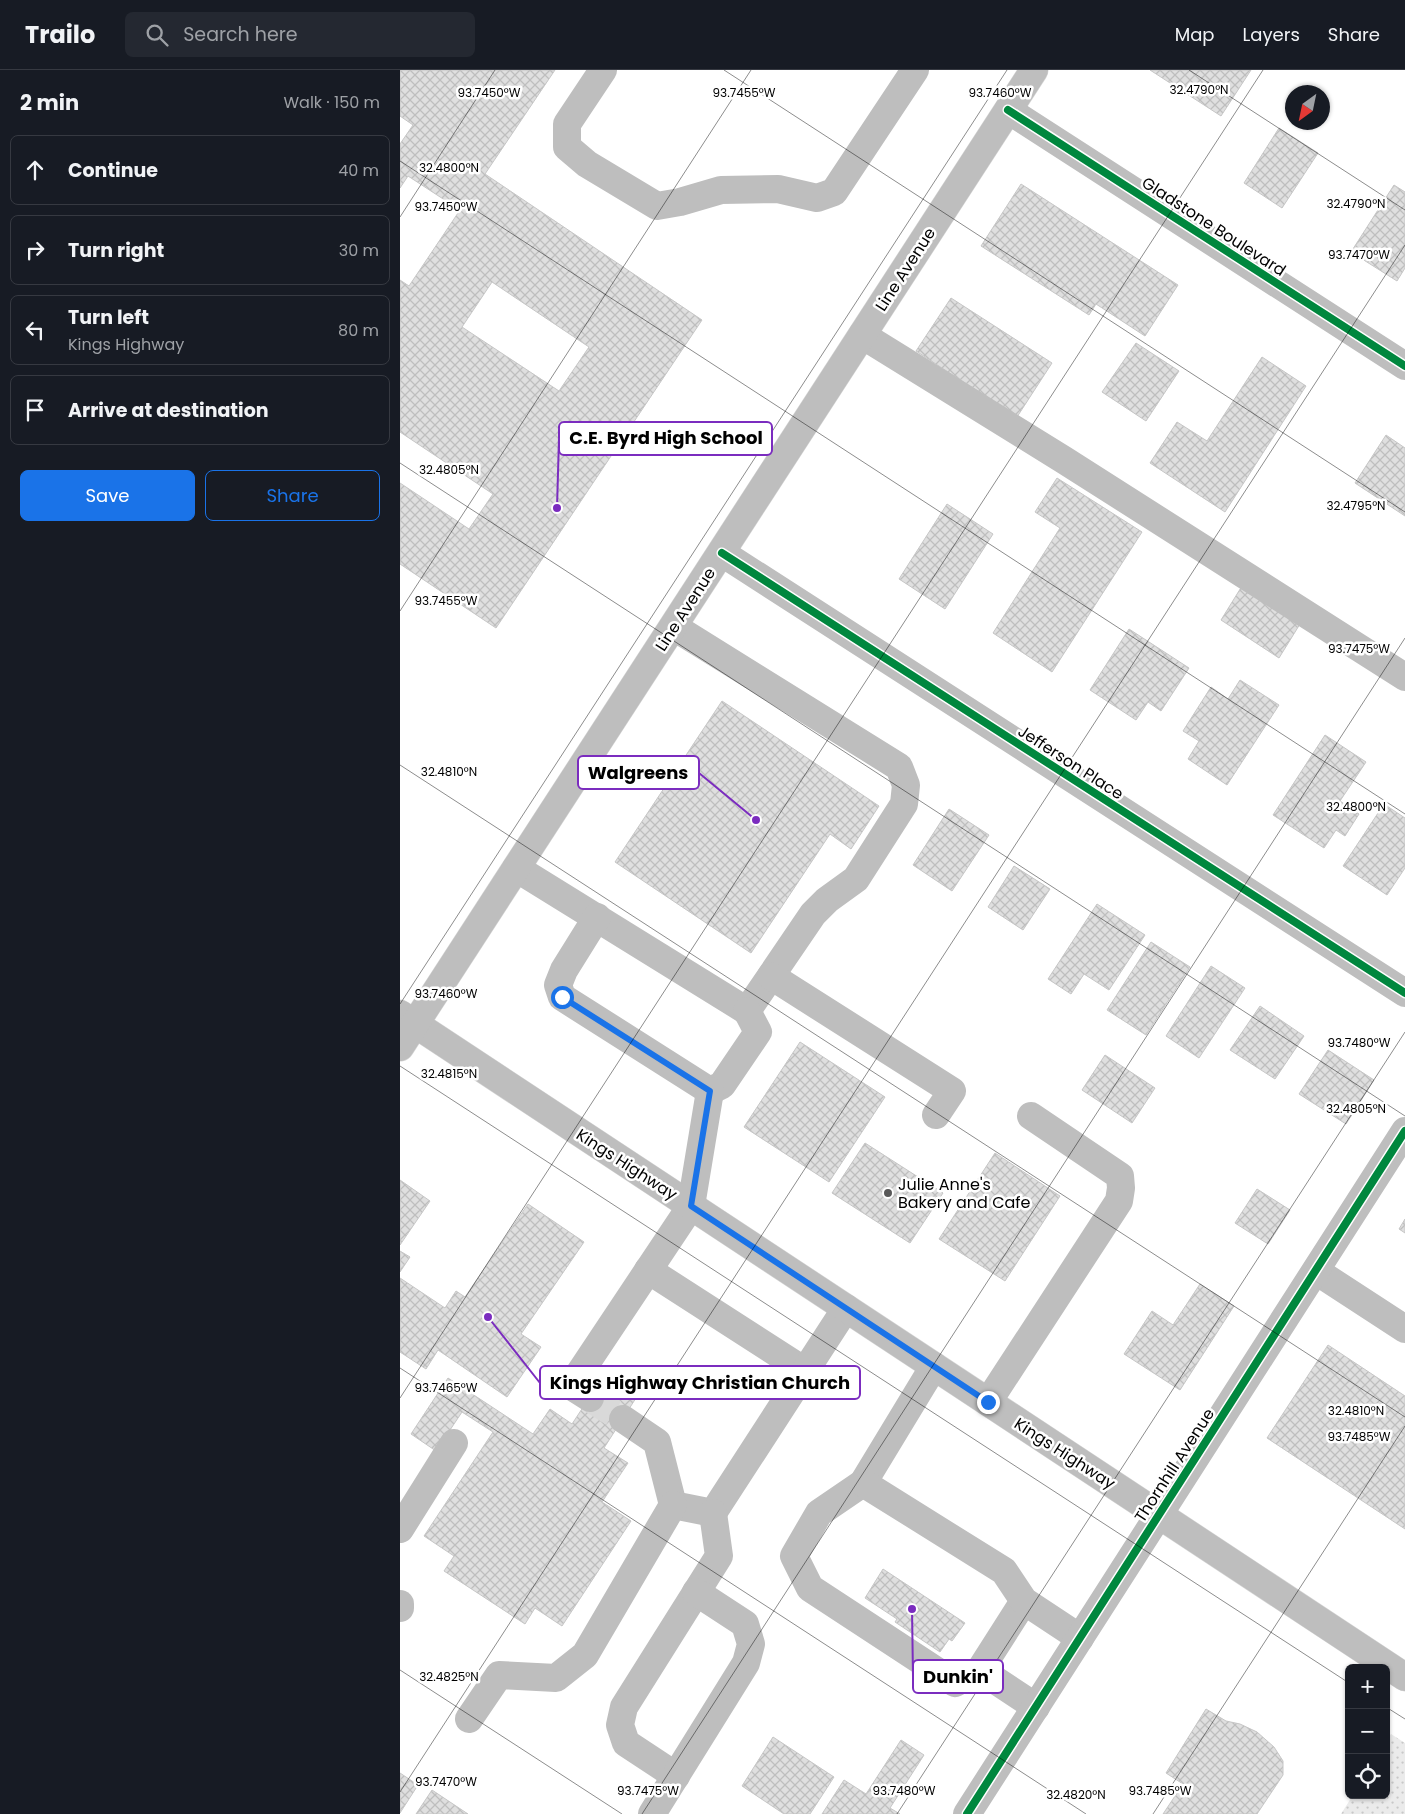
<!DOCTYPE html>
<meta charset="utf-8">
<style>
:root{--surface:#171b24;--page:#242831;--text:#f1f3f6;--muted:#9ea1a6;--line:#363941;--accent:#1a73e8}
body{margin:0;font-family:Poppins,sans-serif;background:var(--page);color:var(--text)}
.controls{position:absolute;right:15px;bottom:15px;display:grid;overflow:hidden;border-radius:8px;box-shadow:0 1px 4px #0004}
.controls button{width:45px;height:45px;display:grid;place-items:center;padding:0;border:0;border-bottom:1px solid var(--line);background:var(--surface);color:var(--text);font:25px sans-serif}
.compass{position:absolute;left:885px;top:15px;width:45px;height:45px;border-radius:50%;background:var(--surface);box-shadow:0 1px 4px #0004;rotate:213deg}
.stop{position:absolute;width:15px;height:15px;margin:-11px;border:4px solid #1a73e8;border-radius:50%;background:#fff}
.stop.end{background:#1a73e8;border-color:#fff;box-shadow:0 1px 5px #0008}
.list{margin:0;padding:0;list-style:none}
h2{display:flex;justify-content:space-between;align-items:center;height:65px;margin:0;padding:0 20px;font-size:21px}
h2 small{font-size:16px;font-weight:400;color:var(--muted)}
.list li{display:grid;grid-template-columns:32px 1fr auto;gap:15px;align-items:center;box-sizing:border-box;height:70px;margin:0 10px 10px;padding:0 10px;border:1px solid var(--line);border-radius:8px}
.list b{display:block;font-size:19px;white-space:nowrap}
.list p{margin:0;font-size:16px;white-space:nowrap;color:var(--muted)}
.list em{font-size:16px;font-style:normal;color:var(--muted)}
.actions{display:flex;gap:10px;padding:15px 20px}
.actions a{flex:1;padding:11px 0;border:1px solid var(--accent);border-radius:8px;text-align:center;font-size:18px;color:var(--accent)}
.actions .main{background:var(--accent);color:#fff}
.icon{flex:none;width:28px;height:28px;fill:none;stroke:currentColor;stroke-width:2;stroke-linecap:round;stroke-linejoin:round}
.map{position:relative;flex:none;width:1005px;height:1744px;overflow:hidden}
header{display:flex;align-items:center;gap:30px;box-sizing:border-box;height:70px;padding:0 25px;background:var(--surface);border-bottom:1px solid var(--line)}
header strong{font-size:24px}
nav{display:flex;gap:28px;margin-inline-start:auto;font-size:18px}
.search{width:350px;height:45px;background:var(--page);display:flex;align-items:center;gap:12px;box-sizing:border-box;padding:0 18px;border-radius:8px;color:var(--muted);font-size:19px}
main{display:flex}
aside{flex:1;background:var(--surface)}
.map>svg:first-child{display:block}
.park{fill:url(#park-dots)}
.building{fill:url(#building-cross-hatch);stroke:#c6c6c6;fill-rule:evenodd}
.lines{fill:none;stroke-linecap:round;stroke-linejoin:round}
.minor-tunnel{stroke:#d9d9d9;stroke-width:28;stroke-dasharray:28 14;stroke-linecap:butt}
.major-casing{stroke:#dbdbdb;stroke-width:29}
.minor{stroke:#bebebe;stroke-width:28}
.major{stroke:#bebebe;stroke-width:28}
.cycleway-casing{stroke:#fff;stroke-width:11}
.cycleway{stroke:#00873e;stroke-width:8}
.route{stroke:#1a73e8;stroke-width:6}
.ticks{fill:none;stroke:#000;stroke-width:1;stroke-opacity:0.45}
.poi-dot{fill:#595959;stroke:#fff;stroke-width:2}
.labels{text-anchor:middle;stroke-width:5;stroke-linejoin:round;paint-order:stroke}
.street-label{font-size:16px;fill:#000;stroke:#fff}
.poi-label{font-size:16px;fill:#000;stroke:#fff;text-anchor:start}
.ticks-label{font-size:12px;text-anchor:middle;fill:#000;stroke:#fff;stroke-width:5;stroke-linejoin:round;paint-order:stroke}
.leader{fill:none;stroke:#7b2cbf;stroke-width:2}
.callout-dot{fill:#7b2cbf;stroke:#fff;stroke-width:2}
.callout{fill:#fff;stroke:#7b2cbf;stroke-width:2}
.callout-label{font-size:18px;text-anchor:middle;font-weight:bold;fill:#000}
</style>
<header>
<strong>Trailo</strong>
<div class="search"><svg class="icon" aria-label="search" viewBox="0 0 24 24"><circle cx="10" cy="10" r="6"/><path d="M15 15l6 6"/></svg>Search here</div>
<nav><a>Map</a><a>Layers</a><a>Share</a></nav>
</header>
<main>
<aside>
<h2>2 min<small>Walk · 150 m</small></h2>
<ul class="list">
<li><svg class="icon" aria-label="ahead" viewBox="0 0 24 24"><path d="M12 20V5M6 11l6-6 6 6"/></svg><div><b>Continue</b></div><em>40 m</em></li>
<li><svg class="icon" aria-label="right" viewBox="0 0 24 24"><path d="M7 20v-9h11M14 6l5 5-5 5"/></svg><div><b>Turn right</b></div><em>30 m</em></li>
<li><svg class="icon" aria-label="left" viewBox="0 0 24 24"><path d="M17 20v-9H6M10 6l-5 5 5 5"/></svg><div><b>Turn left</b><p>Kings Highway</p></div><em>80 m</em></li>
<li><svg class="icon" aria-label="arrive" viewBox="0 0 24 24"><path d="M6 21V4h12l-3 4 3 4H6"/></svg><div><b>Arrive at destination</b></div></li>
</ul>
<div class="actions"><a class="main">Save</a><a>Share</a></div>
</aside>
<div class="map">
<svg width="1005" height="1744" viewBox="0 0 1005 1744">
<defs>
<pattern id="park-dots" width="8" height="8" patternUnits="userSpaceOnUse" patternTransform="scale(1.25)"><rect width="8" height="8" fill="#ebebeb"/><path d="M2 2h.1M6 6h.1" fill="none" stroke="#c8c8c8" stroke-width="1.8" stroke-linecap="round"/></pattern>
<pattern id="building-cross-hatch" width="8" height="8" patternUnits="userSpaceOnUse" patternTransform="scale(1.25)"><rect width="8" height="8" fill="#dfdfdf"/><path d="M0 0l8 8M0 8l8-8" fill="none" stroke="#bebebe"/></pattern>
</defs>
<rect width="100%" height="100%" fill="#fff"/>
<polygon class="park" points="991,1664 1005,1673 1005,1744 941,1744 953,1725 986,1725 986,1671"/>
<g class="building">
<path d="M0 0H155L85 104 302 250 96 558 0 494V413L69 459 93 424 0 362V210L9 216 60 140 8 106 0 118V74L13 55 0 46ZM92 212 189 277 159 321 62 257Z"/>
<polygon points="750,0 851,0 821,46"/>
<polygon points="879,58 918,83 882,138 844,113"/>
<polygon points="621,114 778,215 745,266 696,234 689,245 581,176"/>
<polygon points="994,115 1005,122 1005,198 997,211 951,182"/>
<polygon points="551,228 652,293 617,347 516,281"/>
<polygon points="736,273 779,301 746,351 702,322"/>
<polygon points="862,287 906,316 825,442 750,393 777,352 807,371"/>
<polygon points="986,365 1005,378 1005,446 955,413"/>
<polygon points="657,408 742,462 652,602 593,563 660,458 635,442"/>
<polygon points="547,434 593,464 545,539 499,509"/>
<polygon points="842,516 900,554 879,588 821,550"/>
<polygon points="729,559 789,598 761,641 748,632 736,650 690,620"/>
<polygon points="840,610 879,635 827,715 788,689 799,671 783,661 811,617 828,629"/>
<polygon points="322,631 479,736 451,779 430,764 351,883 215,792"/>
<polygon points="925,665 966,692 940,731 959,744 945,766 936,760 924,778 873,745"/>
<polygon points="984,734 1005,748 1005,798 987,825 943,796"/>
<polygon points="549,739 589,765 552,821 513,795"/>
<polygon points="614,796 650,819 623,860 588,837"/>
<polygon points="697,834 745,865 709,920 684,904 671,924 648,909"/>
<polygon points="751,872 790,897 746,965 707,940"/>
<polygon points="811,896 845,918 799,988 766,966"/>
<polygon points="860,936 904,966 875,1009 830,980"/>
<polygon points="400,972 485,1027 429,1112 344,1057"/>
<polygon points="928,980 974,1010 946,1054 899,1024"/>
<polygon points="705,985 755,1018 732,1053 682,1020"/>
<polygon points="465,1073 543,1123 510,1173 432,1123"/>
<polygon points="595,1083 660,1126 605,1211 539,1169"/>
<polygon points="0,1110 30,1131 0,1175"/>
<polygon points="857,1119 890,1140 868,1174 835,1153"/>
<polygon points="128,1134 184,1172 121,1264 141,1277 107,1327 38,1280 26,1299 0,1282 0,1208 45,1238 56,1221 65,1227"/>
<polygon points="1005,1149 1005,1163 999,1159"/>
<polygon points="0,1181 10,1187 0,1202"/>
<polygon points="800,1214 834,1236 780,1320 724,1284 752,1241 773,1255"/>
<polygon points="928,1275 1005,1326 1005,1459 867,1368"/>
<polygon points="203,1307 236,1328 204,1378 228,1393 202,1432 231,1451 162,1556 135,1538 125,1554 44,1501 54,1486 24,1466 93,1362 62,1342 36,1381 11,1364 48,1308 133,1364 150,1339 172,1354"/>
<polygon points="483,1499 565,1553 552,1571 549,1569 540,1582 495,1552 497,1549 465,1528"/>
<polygon points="806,1639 826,1651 840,1654 857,1662 874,1677 883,1691 883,1705 857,1744 763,1744 783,1714 766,1703"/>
<polygon points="373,1667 434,1707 410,1744 384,1744 342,1716"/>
<polygon points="501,1670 524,1685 490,1738 500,1744 422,1744 444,1710 466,1724"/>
<polygon points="0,1703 18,1715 0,1743"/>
<polygon points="32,1720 68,1744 16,1744"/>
</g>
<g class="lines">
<polyline class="minor-tunnel" points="190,1328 223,1349"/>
<defs>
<g id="major">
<polyline points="0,944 1005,1607"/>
<polyline points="0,977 634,0"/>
</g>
</defs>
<use href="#major" class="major-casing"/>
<g class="minor">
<polyline points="203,0 167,54 167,77 187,94 257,136 280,132 321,120 378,119 417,128 434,122 515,0"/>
<polyline points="608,40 1005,296"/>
<polyline points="462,265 664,390 1005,607"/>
<polyline points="322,483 1005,923"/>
<polyline points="116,798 347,941 413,844 427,830 456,809 504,734 506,715 499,697 274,557"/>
<polyline points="197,847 164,900 158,915 162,927 310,1021 322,1015 358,962 347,941"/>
<polyline points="371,906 552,1021 536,1045"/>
<polyline points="248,1200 405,1301"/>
<polyline points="916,1201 1005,1259"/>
<polyline points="534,1296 463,1413 419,1443 394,1486 410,1518 555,1613 580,1600 624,1531"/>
<polyline points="190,1328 171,1316 291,1136 310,1021"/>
<polyline points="588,1332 719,1131 721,1118 720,1106 631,1046"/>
<polyline points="223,1349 257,1372 273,1435 313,1443 446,1238"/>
<polyline points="463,1413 604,1501 624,1531 680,1568"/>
<polyline points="0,1459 54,1373"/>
<polyline points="0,1534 0,1538"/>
<polyline points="580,1600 636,1637"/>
<polyline points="69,1649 99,1605 156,1608 185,1585 273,1435"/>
<polyline points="276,1706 226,1673 220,1655 224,1637 319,1486 313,1443"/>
<polyline points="252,1744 346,1593 351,1574 345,1554 296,1522"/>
<polyline points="567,1744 1005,1061"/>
</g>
<use href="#major" class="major"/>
<defs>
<g id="cycleway">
<polyline points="608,40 1005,296"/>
<polyline points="322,483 1005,923"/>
<polyline points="567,1744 1005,1061"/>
</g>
</defs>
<use href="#cycleway" class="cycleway-casing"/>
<use href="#cycleway" class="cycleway"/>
</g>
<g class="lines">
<polyline class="route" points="162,927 310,1021 291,1136 588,1332"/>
</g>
<path class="ticks" d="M324 0 1005 442M789 0 1005 140M0 91 1005 744M0 147 95 0M0 393 1005 1046M0 541 351 0M0 695 1005 1347M0 934 607 0M0 996 949 1613M0 1298 686 1744M0 1328 863 0M0 1600 222 1744M986 1637 1005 1649M0 1722 1005 175M242 1744 1005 568M497 1744 1005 962M753 1744 1005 1356"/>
<circle class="poi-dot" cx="488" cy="1123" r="5"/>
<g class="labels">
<g class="street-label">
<text transform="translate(814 156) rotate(33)" y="6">Gladstone Boulevard</text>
<text transform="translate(505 199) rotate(-57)" y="6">Line Avenue</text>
<text transform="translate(285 539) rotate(-57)" y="6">Line Avenue</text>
<text transform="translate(671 692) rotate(33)" y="6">Jefferson Place</text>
<text transform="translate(227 1094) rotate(33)" y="6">Kings Highway</text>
<text transform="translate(665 1383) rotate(33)" y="6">Kings Highway</text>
<text transform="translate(774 1395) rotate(-57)" y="6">Thornhill Avenue</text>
</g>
<g class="poi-label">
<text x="498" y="1120">Julie Anne's<tspan x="498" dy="18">Bakery and Cafe</tspan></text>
</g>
</g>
<g class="ticks-label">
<text x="799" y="24">32.4790°N</text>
<text x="344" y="27">93.7455°W</text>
<text x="89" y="27">93.7450°W</text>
<text x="600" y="27">93.7460°W</text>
<text x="49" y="102">32.4800°N</text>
<text x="956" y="138">32.4790°N</text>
<text x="46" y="141">93.7450°W</text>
<text x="959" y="189">93.7470°W</text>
<text x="49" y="404">32.4805°N</text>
<text x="956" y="440">32.4795°N</text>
<text x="46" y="535">93.7455°W</text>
<text x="959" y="583">93.7475°W</text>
<text x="49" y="706">32.4810°N</text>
<text x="956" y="741">32.4800°N</text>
<text x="46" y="928">93.7460°W</text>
<text x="959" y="977">93.7480°W</text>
<text x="49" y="1008">32.4815°N</text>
<text x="956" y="1043">32.4805°N</text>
<text x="46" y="1322">93.7465°W</text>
<text x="956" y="1345">32.4810°N</text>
<text x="959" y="1371">93.7485°W</text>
<text x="49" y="1611">32.4825°N</text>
<text x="46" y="1716">93.7470°W</text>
<text x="248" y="1725">93.7475°W</text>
<text x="504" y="1725">93.7480°W</text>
<text x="760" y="1725">93.7485°W</text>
<text x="676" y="1729">32.4820°N</text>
</g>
<path class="leader" d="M157 438L159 368M356 750L299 703M88 1247L140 1313M512 1539L513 1607"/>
<g class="callout-dot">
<circle cx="157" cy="438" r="5"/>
<circle cx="356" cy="750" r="5"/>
<circle cx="88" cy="1247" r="5"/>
<circle cx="512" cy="1539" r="5"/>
</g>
<g class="callout">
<rect x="159" y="352" width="213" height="33" rx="5"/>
<rect x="178" y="686" width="121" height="33" rx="5"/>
<rect x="140" y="1296" width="320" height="33" rx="5"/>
<rect x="513" y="1590" width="90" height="33" rx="5"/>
</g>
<g class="callout-label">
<text x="266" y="374">C.E. Byrd High School</text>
<text x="238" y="709">Walgreens</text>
<text x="300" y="1319">Kings Highway Christian Church</text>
<text x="558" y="1613">Dunkin'</text>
</g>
</svg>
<div class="controls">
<button>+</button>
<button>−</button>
<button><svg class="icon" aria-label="locate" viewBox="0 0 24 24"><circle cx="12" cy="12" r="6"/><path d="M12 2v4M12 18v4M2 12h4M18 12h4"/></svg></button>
</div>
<svg class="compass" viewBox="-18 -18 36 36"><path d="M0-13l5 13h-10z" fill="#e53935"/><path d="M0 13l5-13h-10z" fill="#9ea1a6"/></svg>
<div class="stop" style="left:162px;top:927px"></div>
<div class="stop end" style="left:588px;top:1332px"></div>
</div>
</main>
